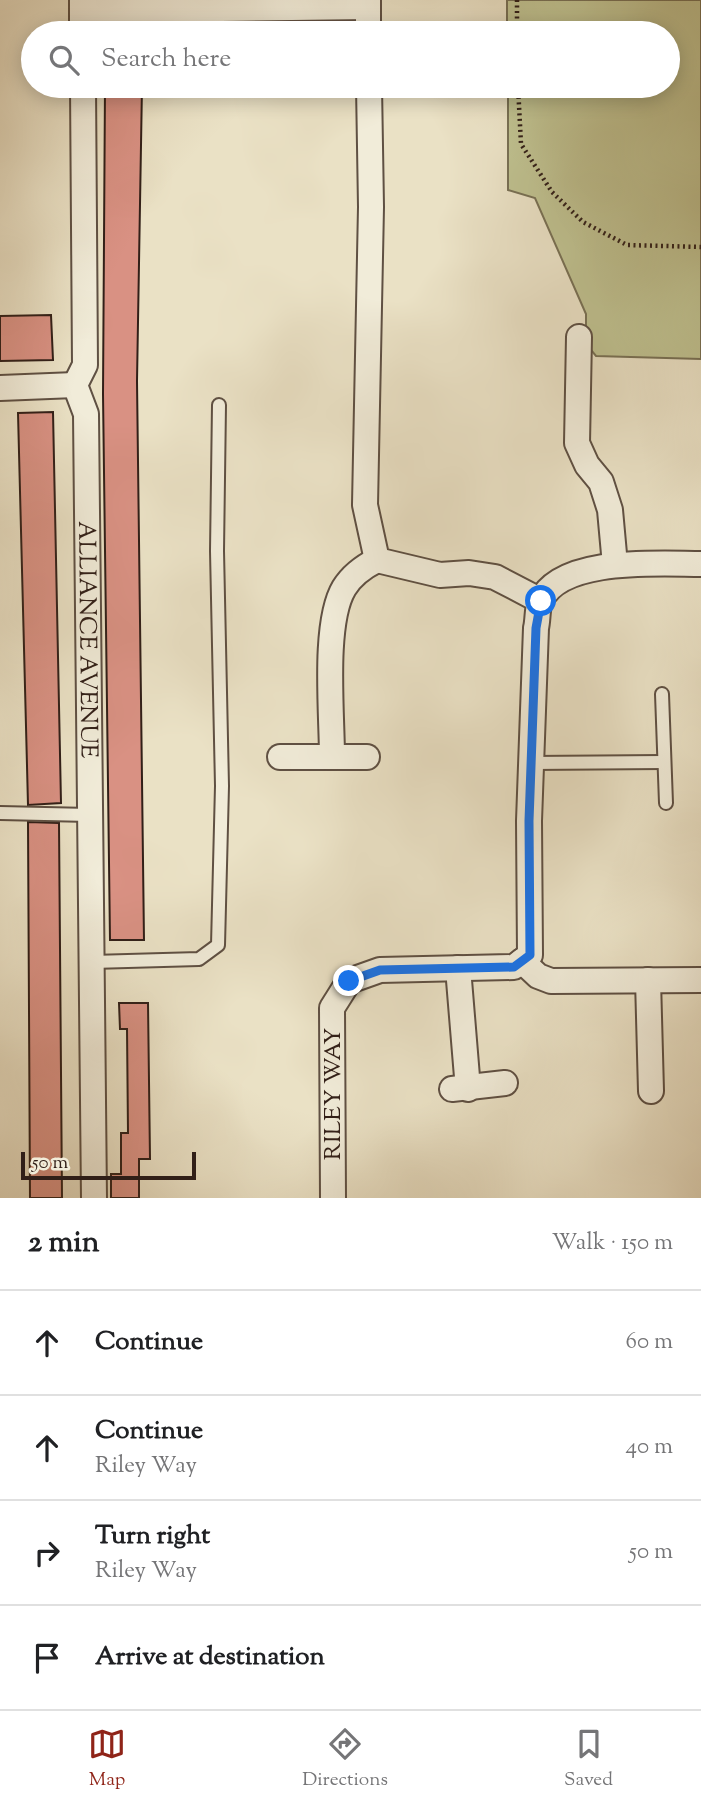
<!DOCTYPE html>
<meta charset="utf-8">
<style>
:root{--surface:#fff;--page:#f6f6f6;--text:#202124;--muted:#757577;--line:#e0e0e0;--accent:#8f2418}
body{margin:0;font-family:"Sorts Mill Goudy",serif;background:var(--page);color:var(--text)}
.scale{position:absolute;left:21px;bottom:18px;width:175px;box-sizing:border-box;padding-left:7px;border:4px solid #311f18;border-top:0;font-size:19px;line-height:24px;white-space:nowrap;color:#311f18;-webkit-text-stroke:5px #f1ecd9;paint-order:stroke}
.stop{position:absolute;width:21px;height:21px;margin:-16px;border:5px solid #1a73e8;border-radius:50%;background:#fff}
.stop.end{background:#1a73e8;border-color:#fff;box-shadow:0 2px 7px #0008}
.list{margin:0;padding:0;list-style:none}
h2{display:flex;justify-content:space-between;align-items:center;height:91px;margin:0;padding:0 28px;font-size:30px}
h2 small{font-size:23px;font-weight:400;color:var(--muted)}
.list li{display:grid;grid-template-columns:46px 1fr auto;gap:21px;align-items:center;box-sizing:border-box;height:105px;padding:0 28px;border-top:2px solid var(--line)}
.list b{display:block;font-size:26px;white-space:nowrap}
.list p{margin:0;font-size:23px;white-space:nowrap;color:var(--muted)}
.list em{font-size:23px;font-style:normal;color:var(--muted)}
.icon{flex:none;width:38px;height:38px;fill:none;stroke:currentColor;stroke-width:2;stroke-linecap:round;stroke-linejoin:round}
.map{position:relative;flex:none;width:701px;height:1198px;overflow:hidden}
.search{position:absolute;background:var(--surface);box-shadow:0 4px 18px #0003;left:21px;right:21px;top:21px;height:77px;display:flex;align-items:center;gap:18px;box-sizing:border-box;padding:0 24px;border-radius:38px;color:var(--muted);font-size:26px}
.sheet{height:511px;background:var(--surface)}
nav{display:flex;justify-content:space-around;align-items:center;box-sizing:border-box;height:98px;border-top:2px solid var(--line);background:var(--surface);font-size:19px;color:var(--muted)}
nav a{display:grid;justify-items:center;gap:4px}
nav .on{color:var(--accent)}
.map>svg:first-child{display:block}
.green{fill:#bfc190;stroke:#787054;stroke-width:2}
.building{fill:#d99183;stroke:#311f18;stroke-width:2}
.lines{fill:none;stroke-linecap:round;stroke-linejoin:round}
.lane-casing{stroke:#5f5043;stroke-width:16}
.street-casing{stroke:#5f5043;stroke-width:28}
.path{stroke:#311f18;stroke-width:4.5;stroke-dasharray:2 3.5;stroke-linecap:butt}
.lane{stroke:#f1ecd9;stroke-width:12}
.street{stroke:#f1ecd9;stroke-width:24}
.route{stroke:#1a73e8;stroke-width:9}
.labels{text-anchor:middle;stroke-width:6;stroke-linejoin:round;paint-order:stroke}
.street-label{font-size:24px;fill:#311f18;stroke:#f1ecd9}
</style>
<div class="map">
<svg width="701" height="1198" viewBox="0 0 701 1198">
<rect width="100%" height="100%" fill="#eae1c5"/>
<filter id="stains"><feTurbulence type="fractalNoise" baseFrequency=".00286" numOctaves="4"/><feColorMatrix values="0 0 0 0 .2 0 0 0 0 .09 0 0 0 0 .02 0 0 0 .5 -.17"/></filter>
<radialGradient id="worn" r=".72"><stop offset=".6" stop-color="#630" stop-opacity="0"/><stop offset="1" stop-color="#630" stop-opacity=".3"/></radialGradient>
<polygon class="green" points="507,0 701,0 701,359 596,356 586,344 586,314 535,198 508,190 508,86 668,86 668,33 507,33"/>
<g class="building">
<polygon points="105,86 142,86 137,381 144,940 110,940 103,394"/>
<polygon points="51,315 53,360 0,361 0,316"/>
<polygon points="53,412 61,803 28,805 18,413"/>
<polygon points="28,822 59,823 62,1198 30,1198"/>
<polygon points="119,1003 148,1003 150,1159 139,1159 139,1198 111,1198 111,1174 121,1174 121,1133 128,1133 127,1029 120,1029"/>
</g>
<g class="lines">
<defs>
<g id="lane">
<polyline points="662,694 666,803"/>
<polyline points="531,763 664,762"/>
<polyline points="0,813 90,815"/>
<polyline points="92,962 199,959 218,945 222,786 217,551 219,405"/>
</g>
<g id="street">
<polyline points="82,0 82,33"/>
<polyline points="368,0 368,33"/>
<polyline points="82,11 368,7"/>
<path id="s1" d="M83 86 85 365 75 385 86 414 94 1198"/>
<polyline points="369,86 371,207 365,505 377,560 440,575 469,573 495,577 541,601"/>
<polyline points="579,337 577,443 587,465 601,482 610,510 615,565"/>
<polyline points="0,388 75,385"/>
<polyline points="280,757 367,757"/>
<path d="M332 757C332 714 323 623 344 588 352 575 363 567 377 560"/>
<polyline points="522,961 538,976 551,981 701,980"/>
<polyline points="458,968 468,1089"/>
<polyline points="648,980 651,1091"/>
<polyline points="452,1089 505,1083"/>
<path d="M333 1198 332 1008 349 981 380 970 514 967 530 955 529 821 536 628C538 620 537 609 540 602 560 556 660 564 701 564"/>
</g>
</defs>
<use href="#lane" class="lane-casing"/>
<use href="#street" class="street-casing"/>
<g class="path">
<polyline points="517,0 517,33"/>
<polyline points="518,86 521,144 552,192 583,222 627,245 701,247"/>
</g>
<use href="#lane" class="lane"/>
<use href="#street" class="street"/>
</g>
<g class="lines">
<polyline class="route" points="349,981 380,970 514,967 530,955 529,821 536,628 541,601"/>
</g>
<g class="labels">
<g class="street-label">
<text dy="8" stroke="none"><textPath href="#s1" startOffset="558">ALLIANCE AVENUE</textPath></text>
<text transform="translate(332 1094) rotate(-90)" y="8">RILEY WAY</text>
</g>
</g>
<rect width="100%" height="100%" filter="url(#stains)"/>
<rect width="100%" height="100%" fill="url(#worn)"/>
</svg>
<div class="scale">50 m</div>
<div class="stop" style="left:541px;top:601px"></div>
<div class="stop end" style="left:349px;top:981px"></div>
<div class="search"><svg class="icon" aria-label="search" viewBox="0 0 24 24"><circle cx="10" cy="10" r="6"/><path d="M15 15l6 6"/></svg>Search here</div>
</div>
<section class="sheet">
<h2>2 min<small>Walk · 150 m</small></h2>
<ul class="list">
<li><svg class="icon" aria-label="ahead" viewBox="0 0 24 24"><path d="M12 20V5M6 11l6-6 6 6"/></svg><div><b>Continue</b></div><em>60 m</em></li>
<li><svg class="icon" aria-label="ahead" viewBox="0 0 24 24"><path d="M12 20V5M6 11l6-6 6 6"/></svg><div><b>Continue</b><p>Riley Way</p></div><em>40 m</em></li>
<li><svg class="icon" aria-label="right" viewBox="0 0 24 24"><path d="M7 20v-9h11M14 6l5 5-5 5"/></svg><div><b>Turn right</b><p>Riley Way</p></div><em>50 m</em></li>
<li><svg class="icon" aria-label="arrive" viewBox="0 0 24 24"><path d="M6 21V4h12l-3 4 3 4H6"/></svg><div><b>Arrive at destination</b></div></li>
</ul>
</section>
<nav>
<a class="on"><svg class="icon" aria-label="map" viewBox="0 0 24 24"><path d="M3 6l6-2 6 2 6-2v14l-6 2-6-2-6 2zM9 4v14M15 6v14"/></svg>Map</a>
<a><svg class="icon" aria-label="directions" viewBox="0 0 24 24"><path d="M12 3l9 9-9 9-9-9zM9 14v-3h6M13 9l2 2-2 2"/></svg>Directions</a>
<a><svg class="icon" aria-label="saved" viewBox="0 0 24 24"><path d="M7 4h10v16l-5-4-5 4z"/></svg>Saved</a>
</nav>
